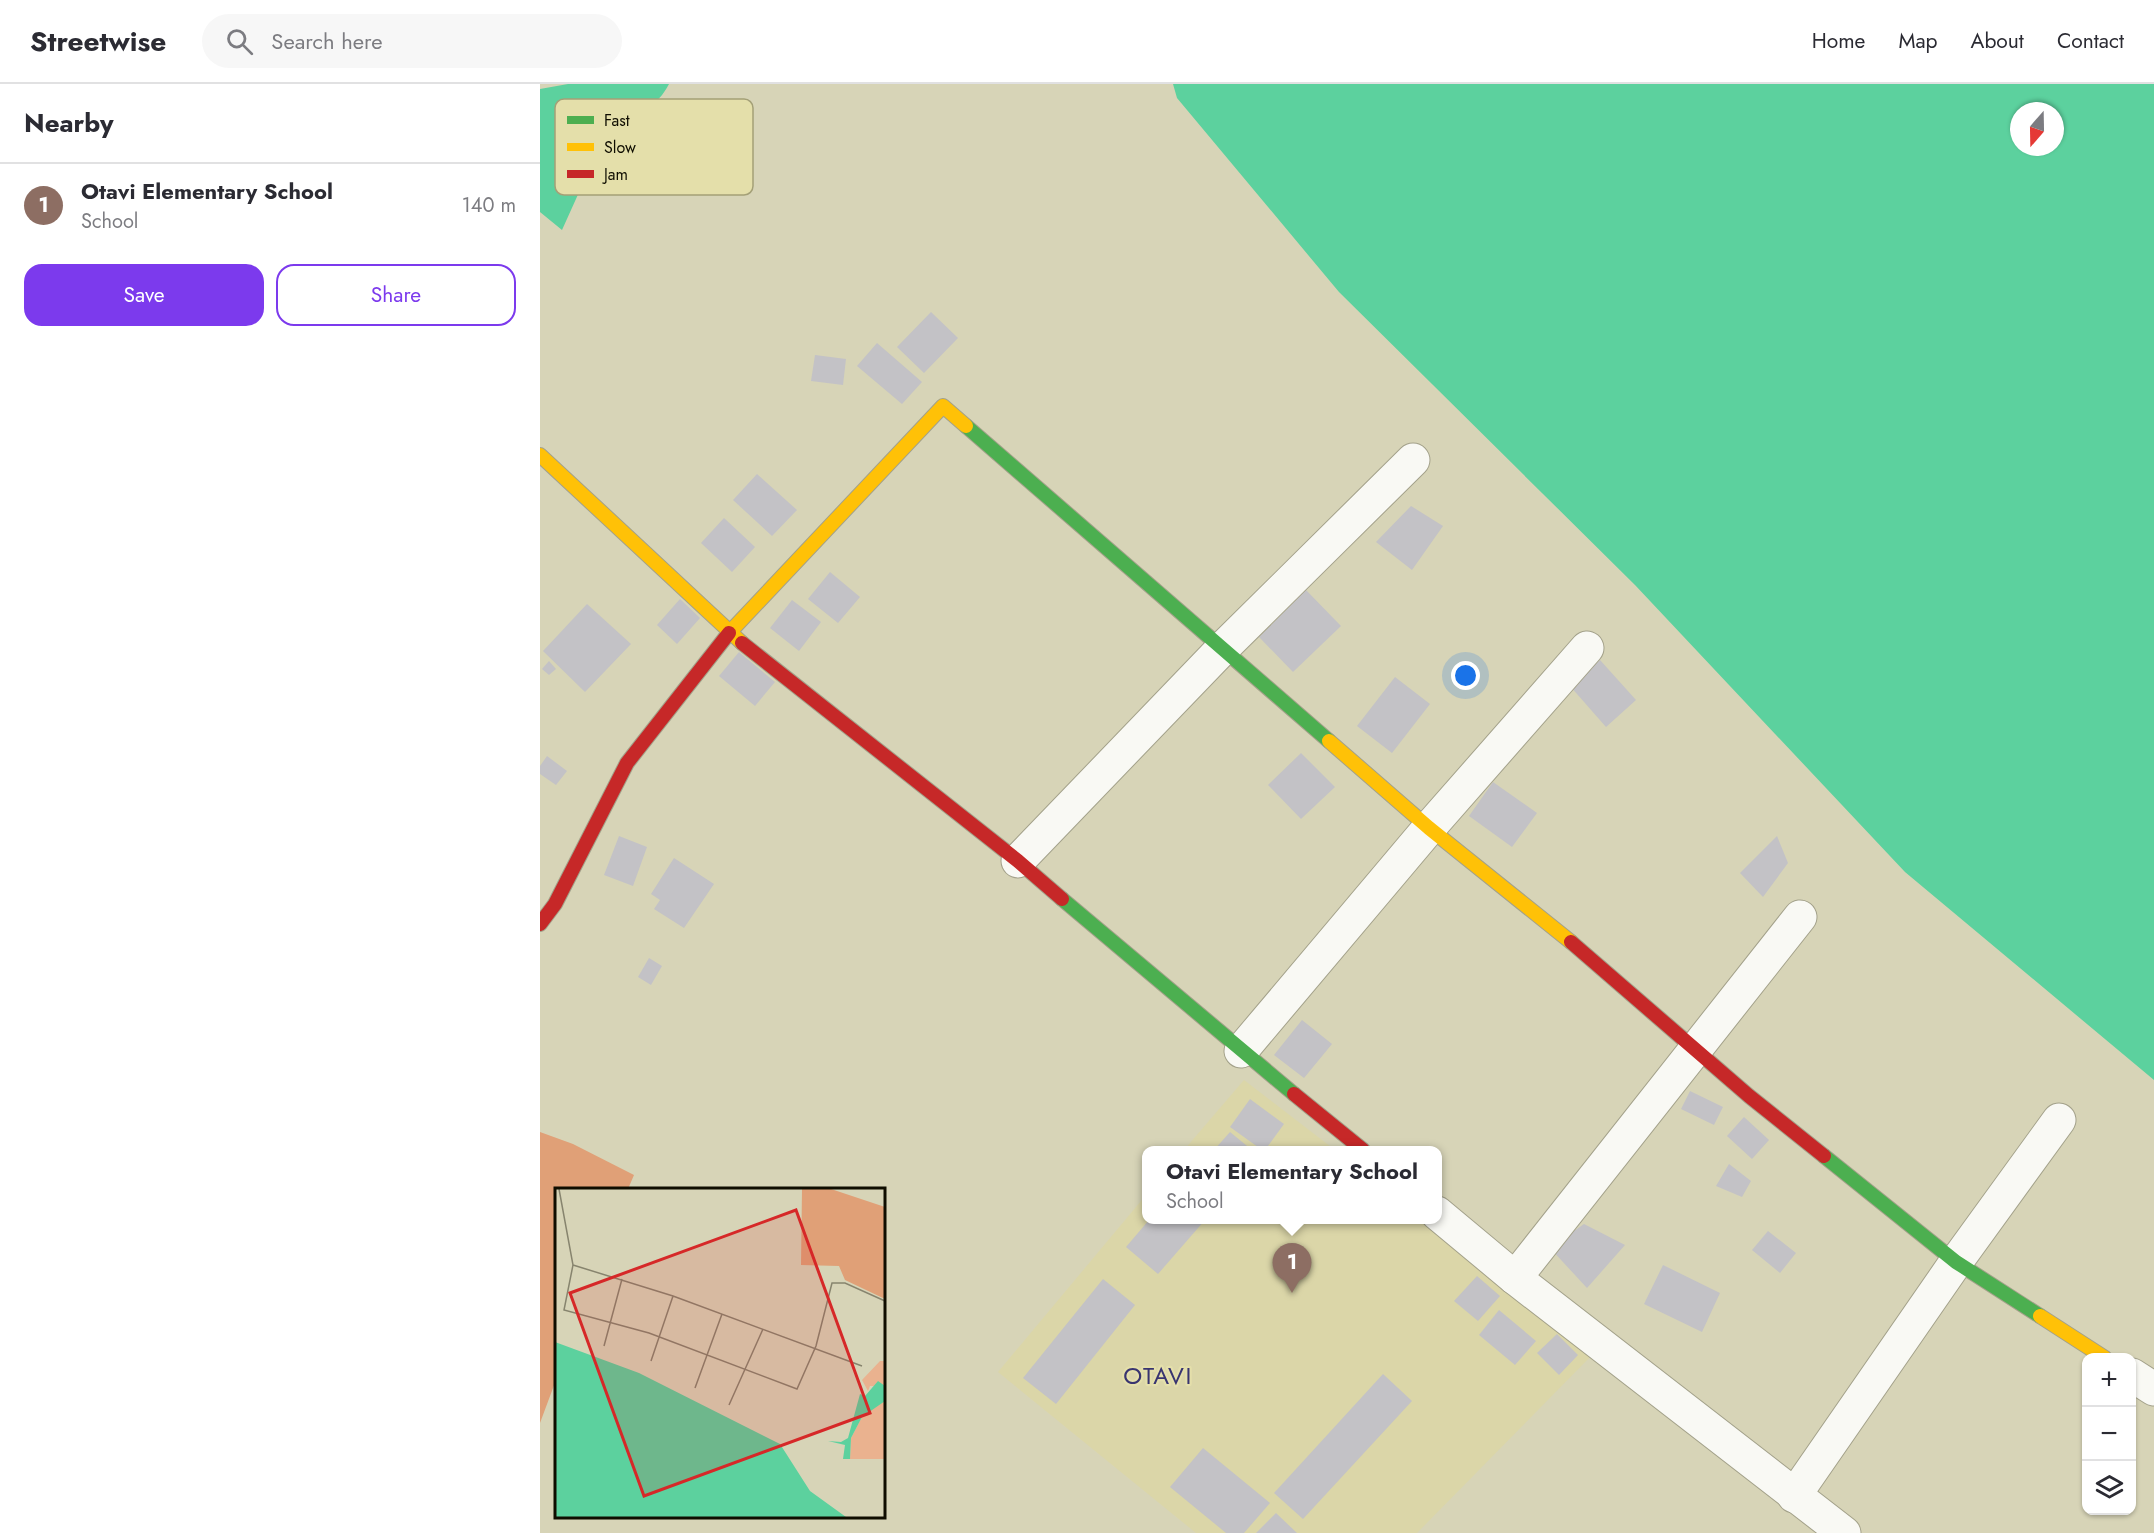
<!DOCTYPE html>
<meta charset="utf-8">
<style>
:root{--surface:#fff;--page:#f7f7f7;--text:#2b2b33;--muted:#7c7c81;--line:#e1e1e2;--accent:#7c3aed}
body{margin:0;font-family:Jost,sans-serif;background:var(--page);color:var(--text)}
.controls{position:absolute;right:18px;bottom:18px;display:grid;overflow:hidden;border-radius:12px;box-shadow:0 2px 4px #0004}
.controls button{width:54px;height:54px;display:grid;place-items:center;padding:0;border:0;border-bottom:2px solid var(--line);background:var(--surface);color:var(--text);font:30px sans-serif}
.compass{position:absolute;left:1470px;top:18px;width:54px;height:54px;border-radius:50%;background:var(--surface);box-shadow:0 2px 4px #0004;rotate:200deg}
.you{position:absolute;left:926px;top:592px;width:21px;height:21px;margin:-15px;border:4px solid #fff;border-radius:50%;background:#1a73e8;box-shadow:0 0 0 9px #1a73e833}
.badge{display:grid;place-items:center;width:39px;height:39px;border-radius:50%;background:var(--accent);color:#fff;font-size:20px;font-weight:700}
.pin{position:absolute;translate:-50% -50px;filter:drop-shadow(0 2px 3px #0008)}
.pin::after{content:'';position:absolute;top:32px;width:21px;height:18px;background:inherit;clip-path:polygon(0 0,100% 0,50% 100%)}
.popup{position:absolute;left:602px;top:1062px;width:300px;height:78px;box-sizing:border-box;display:grid;place-content:center;border-radius:12px;background:var(--surface);filter:drop-shadow(0 2px 4px #0005);font-size:20px;white-space:nowrap;color:var(--muted)}
.popup b{font-size:22px;color:var(--text)}
.popup::after{content:'';position:absolute;left:50%;top:100%;margin-left:-12px;border:12px solid transparent;border-top-color:var(--surface)}
.list{margin:0;padding:0;list-style:none}
h2{display:flex;justify-content:space-between;align-items:center;height:78px;margin:0;padding:0 24px;font-size:26px}
h2 small{font-size:20px;font-weight:400;color:var(--muted)}
.list li{display:grid;grid-template-columns:39px 1fr auto;gap:18px;align-items:center;box-sizing:border-box;height:84px;padding:0 24px;border-top:2px solid var(--line)}
.list b{display:block;font-size:22px;white-space:nowrap}
.list p{margin:0;font-size:20px;white-space:nowrap;color:var(--muted)}
.list em{font-size:20px;font-style:normal;color:var(--muted)}
.actions{display:flex;gap:12px;padding:18px 24px}
.actions a{flex:1;padding:14px 0;border:2px solid var(--accent);border-radius:18px;text-align:center;font-size:21px;color:var(--accent)}
.actions .main{background:var(--accent);color:#fff}
.icon{flex:none;width:33px;height:33px;fill:none;stroke:currentColor;stroke-width:2;stroke-linecap:round;stroke-linejoin:round}
.map{position:relative;flex:none;width:1614px;height:1449px;overflow:hidden}
header{display:flex;align-items:center;gap:36px;box-sizing:border-box;height:84px;padding:0 30px;background:var(--surface);border-bottom:2px solid var(--line)}
header strong{font-size:28px}
nav{display:flex;gap:33px;margin-inline-start:auto;font-size:21px}
.search{width:420px;height:54px;background:var(--page);display:flex;align-items:center;gap:15px;box-sizing:border-box;padding:0 21px;border-radius:33px;color:var(--muted);font-size:22px}
main{display:flex}
aside{flex:1;background:var(--surface)}
.map>svg:first-child{display:block}
.built{fill:#dbd6a8}
.forest{fill:#e0a077}
.water{fill:#5cd19e;fill-rule:evenodd}
.building{fill:#c3c2c6}
.lines{fill:none;stroke-linecap:round;stroke-linejoin:round}
.street-casing{stroke:#a3a18a;stroke-width:35}
.fast-casing{stroke:#a3a18a;stroke-width:16}
.slow-casing{stroke:#a3a18a;stroke-width:16}
.jam-casing{stroke:#a3a18a;stroke-width:16}
.street{stroke:#f9f9f4;stroke-width:33}
.fast{stroke:#4caf50;stroke-width:14}
.slow{stroke:#ffc107;stroke-width:14}
.jam{stroke:#c62828;stroke-width:14}
.labels{text-anchor:middle;stroke-width:4.5;stroke-linejoin:round;paint-order:stroke}
.quarter-label{font-size:24px;letter-spacing:1.5px;fill:#383470;stroke:#e4dfaa}
.inset-road{fill:none;stroke:#87846e;stroke-width:1.5}
.view{fill:#d62828;fill-opacity:0.15;stroke:#d62828;stroke-width:3}
.inset-edge{fill:none;stroke:#0f0d00;stroke-width:3}
.key{fill:#e4dfaa;stroke:#a4a077;stroke-width:1.5}
.key-label{font-size:16px;fill:#0f0d00}
</style>
<header>
<strong>Streetwise</strong>
<div class="search"><svg class="icon" aria-label="search" viewBox="0 0 24 24"><circle cx="10" cy="10" r="6"/><path d="M15 15l6 6"/></svg>Search here</div>
<nav><a>Home</a><a>Map</a><a>About</a><a>Contact</a></nav>
</header>
<main>
<aside>
<h2>Nearby<small></small></h2>
<ul class="list">
<li><span class="badge" style="background:#8d6e63">1</span><div><b>Otavi Elementary School</b><p>School</p></div><em>140 m</em></li>
</ul>
<div class="actions"><a class="main">Save</a><a>Share</a></div>
</aside>
<div class="map">
<svg width="1614" height="1449" viewBox="0 0 1614 1449">
<rect width="100%" height="100%" fill="#d7d4b7"/>
<g class="built">
<polygon points="704,996 795,1066 644,1066"/>
<polygon points="606,1111 606,1136 885,1136 1055,1268 877,1449 656,1449 458,1288"/>
</g>
<polygon class="forest" points="0,1048 33,1060 94,1091 88,1105 16,1106 16,1296 0,1339"/>
<g class="water">
<path d="M28 0H129C116 24 108 21 83 26L54 75 22 146 0 128V5Z"/>
<path d="M633 0H1614V996L1365 788 1095 501 799 208 637 14ZM1479 27H1515V63H1479Z"/>
</g>
<g class="building">
<polygon points="391,228 418,254 384,289 357,263"/>
<polygon points="337,259 382,298 362,320 317,282"/>
<polygon points="275,271 306,275 303,301 271,297"/>
<polygon points="217,390 257,426 232,452 193,416"/>
<polygon points="871,422 903,442 872,486 836,458"/>
<polygon points="184,434 215,463 192,488 161,459"/>
<polygon points="290,488 320,513 298,539 268,515"/>
<polygon points="766,506 801,542 753,588 719,553"/>
<polygon points="140,515 160,534 137,560 117,541"/>
<polygon points="252,516 281,538 259,567 230,544"/>
<polygon points="47,520 91,560 45,608 3,567"/>
<polygon points="199,568 235,598 215,622 179,592"/>
<polygon points="1060,576 1096,616 1066,643 1030,602"/>
<polygon points="9,577 16,585 9,591 2,585"/>
<polygon points="855,593 890,620 852,669 817,642"/>
<polygon points="761,669 795,703 761,735 728,701"/>
<polygon points="7,672 27,687 16,701 0,690 0,682"/>
<polygon points="953,698 997,729 972,763 929,732"/>
<polygon points="79,752 107,763 93,802 64,791"/>
<polygon points="1237,752 1248,779 1223,813 1200,789"/>
<polygon points="134,774 174,800 144,844 114,825 120,816 111,810"/>
<polygon points="109,874 122,882 111,901 98,893"/>
<polygon points="762,936 792,960 764,994 734,971"/>
<polygon points="1150,1007 1183,1023 1174,1041 1141,1025"/>
<polygon points="710,1015 744,1040 725,1066 722,1066 690,1043"/>
<polygon points="1204,1033 1229,1056 1212,1075 1187,1052"/>
<polygon points="690,1048 712,1066 674,1066"/>
<polygon points="1189,1080 1211,1097 1202,1113 1176,1102"/>
<polygon points="609,1136 665,1136 618,1190 586,1163"/>
<polygon points="1044,1140 1085,1161 1047,1204 1010,1164"/>
<polygon points="1228,1147 1256,1169 1240,1189 1212,1166"/>
<polygon points="1123,1181 1180,1209 1162,1248 1104,1220"/>
<polygon points="937,1192 960,1212 938,1237 914,1217"/>
<polygon points="563,1195 595,1221 516,1320 483,1294"/>
<polygon points="959,1226 996,1257 975,1281 939,1251"/>
<polygon points="1017,1250 1038,1271 1019,1291 997,1269"/>
<polygon points="843,1290 872,1317 763,1435 734,1409"/>
<polygon points="663,1364 730,1419 704,1449 686,1449 630,1403"/>
<polygon points="736,1429 757,1449 716,1449"/>
</g>
<g class="lines">
<defs>
<g id="street">
<polyline points="478,777 683,564 873,376"/>
<polyline points="701,967 889,744 1047,564"/>
<polyline points="897,1129 975,1194 1304,1449"/>
<polyline points="975,1194 1260,833"/>
<polyline points="1592,1291 1614,1305"/>
<polyline points="1254,1412 1416,1178 1519,1036"/>
</g>
<g id="fast">
<polyline points="426,342 789,657"/>
<polyline points="522,815 754,1010"/>
<polyline points="1284,1072 1416,1178 1500,1232"/>
</g>
<g id="slow">
<polyline points="0,371 202,559"/>
<polyline points="189,549 403,322 426,342"/>
<polyline points="789,657 889,744 1031,858"/>
<polyline points="1500,1232 1565,1274"/>
</g>
<g id="jam">
<polyline points="202,559 478,777 522,815"/>
<polyline points="0,840 15,820 87,679 189,549"/>
<polyline points="1031,858 1209,1012 1284,1072"/>
<polyline points="754,1010 823,1066"/>
</g>
</defs>
<use href="#street" class="street-casing"/>
<use href="#fast" class="fast-casing"/>
<use href="#slow" class="slow-casing"/>
<use href="#jam" class="jam-casing"/>
<use href="#street" class="street"/>
<use href="#fast" class="fast"/>
<use href="#slow" class="slow"/>
<use href="#jam" class="jam"/>
</g>
<g class="labels">
<g class="quarter-label">
<text x="618" y="1300">OTAVI</text>
</g>
</g>
<g transform="translate(15 1104)">
<rect width="330" height="330" fill="#d7d4b7"/>
<path d="M325 173H330V198H315L313 203 307 192ZM327 213H330V271H295L296 250 307 229Z" fill="#eab28f"/>
<path d="M247 1H276L330 19V111L290 92 284 78 246 77Z" fill="#e0a077"/>
<path d="M0 154 84 185 225 256 255 303 291 329H0ZM323 193 330 198V213L307 229 296 250 295 271H288L290 257 273 253 286 254 293 250 305 206 310 208Z" fill="#5cd19e"/>
<path class="inset-road" d="M4 1 18 77 9 122 94 145 242 201 261 158 277 95H290L330 113M18 77 118 108 307 178M49 158 67 91M96 173 118 108M140 200 167 126M174 217 208 141"/>
<path class="view" d="M241 22 315 225 89 308 15 105Z"/>
<rect width="330" height="330" class="inset-edge"/>
</g>
<rect x="15" y="15" width="198" height="96" rx="9" class="key"/>
<rect x="27" y="32" width="27" height="8" fill="#4caf50"/>
<rect x="27" y="59" width="27" height="8" fill="#ffc107"/>
<rect x="27" y="86" width="27" height="8" fill="#c62828"/>
<g class="key-label">
<text x="64" y="42">Fast</text>
<text x="64" y="69">Slow</text>
<text x="64" y="96">Jam</text>
</g>
</svg>
<div class="controls">
<button>+</button>
<button>−</button>
<button><svg class="icon" aria-label="layers" viewBox="0 0 24 24"><path d="M12 4l9 5-9 5-9-5zM3 14l9 5 9-5"/></svg></button>
</div>
<svg class="compass" viewBox="-18 -18 36 36"><path d="M0-13l5 13h-10z" fill="#e53935"/><path d="M0 13l5-13h-10z" fill="#7c7c81"/></svg>
<div class="you"></div>
<div class="pin badge" style="left:752px;top:1209px;background:#8d6e63">1</div>
<div class="popup"><b>Otavi Elementary School</b>School</div>
</div>
</main>
